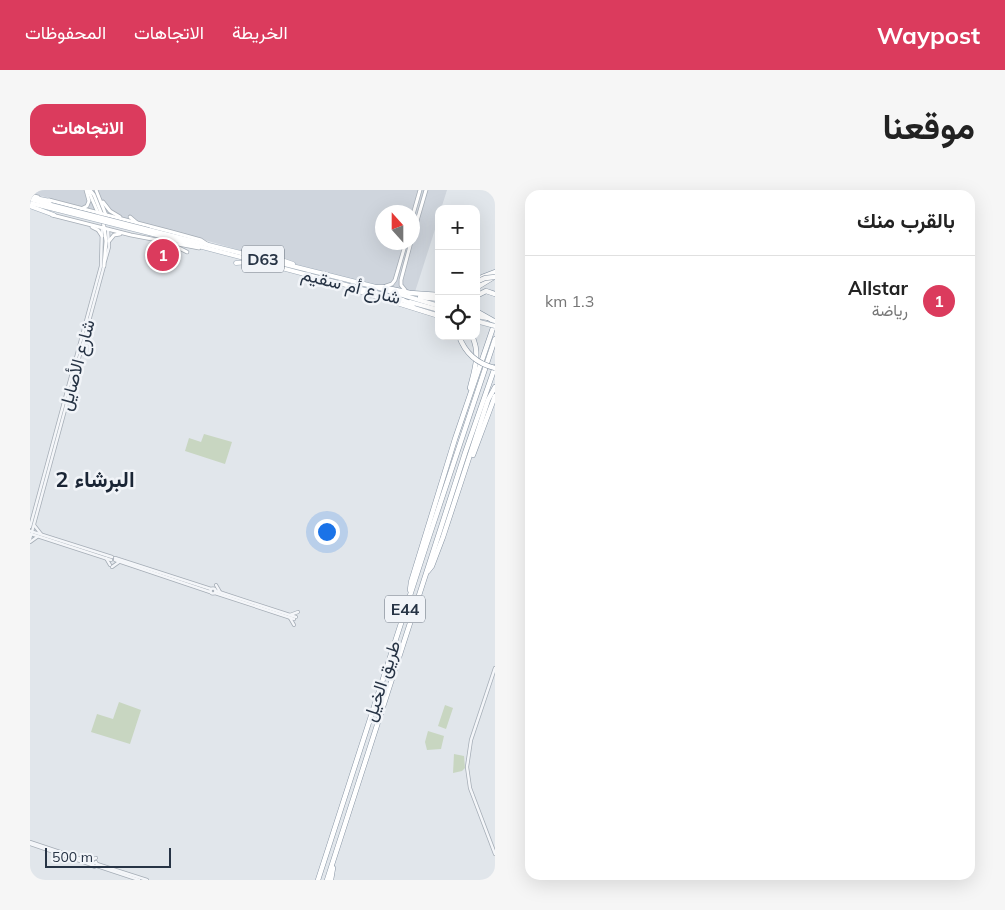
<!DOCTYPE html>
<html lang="ar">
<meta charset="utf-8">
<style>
:root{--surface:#fff;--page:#f6f6f6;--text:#222;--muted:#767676;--line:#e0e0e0;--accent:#db3b5d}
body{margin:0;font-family:Mulish,Vazirmatn,sans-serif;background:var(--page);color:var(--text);direction:rtl}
.controls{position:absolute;right:15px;top:15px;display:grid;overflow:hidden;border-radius:10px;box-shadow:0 5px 20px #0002}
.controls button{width:45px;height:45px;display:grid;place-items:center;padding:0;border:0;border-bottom:1px solid var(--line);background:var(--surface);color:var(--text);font:25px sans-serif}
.compass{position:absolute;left:345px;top:15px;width:45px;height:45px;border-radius:50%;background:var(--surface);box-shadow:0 5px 20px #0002;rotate:339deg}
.scale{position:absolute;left:15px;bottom:12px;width:126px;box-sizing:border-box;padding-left:5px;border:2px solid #273445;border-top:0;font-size:14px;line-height:18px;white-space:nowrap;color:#273445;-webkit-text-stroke:4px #f1f4f8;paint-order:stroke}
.you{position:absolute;left:296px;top:341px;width:18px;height:18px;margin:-12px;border:4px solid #fff;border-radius:50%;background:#1a73e8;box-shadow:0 0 0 8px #1a73e833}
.badge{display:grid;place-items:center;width:32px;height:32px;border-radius:50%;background:var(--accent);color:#fff;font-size:16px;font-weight:700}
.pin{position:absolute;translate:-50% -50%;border:2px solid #fff;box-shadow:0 1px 5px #0006}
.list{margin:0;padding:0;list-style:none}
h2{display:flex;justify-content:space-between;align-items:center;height:65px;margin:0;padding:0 20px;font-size:21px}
h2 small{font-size:16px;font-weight:400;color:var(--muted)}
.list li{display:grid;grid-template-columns:32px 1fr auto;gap:15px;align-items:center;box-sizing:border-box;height:90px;padding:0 20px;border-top:1px solid var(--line)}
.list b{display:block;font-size:19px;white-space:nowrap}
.list p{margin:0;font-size:16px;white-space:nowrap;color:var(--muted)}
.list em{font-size:16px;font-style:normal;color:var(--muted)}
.icon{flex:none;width:28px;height:28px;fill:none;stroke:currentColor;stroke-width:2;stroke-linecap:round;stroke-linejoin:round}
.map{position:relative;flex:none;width:465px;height:690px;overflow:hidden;direction:ltr;border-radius:15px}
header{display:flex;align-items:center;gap:30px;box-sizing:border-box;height:70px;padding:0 25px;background:var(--accent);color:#fff}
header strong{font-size:24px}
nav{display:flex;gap:28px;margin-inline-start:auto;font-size:18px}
.intro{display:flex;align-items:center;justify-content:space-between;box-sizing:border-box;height:120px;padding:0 30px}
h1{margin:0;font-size:35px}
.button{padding:12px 22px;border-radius:15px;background:var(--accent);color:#fff;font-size:18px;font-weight:700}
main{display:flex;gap:30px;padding:0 30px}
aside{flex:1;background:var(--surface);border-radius:15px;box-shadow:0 5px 20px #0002}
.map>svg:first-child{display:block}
.built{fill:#cfd5dd;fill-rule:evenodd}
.green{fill:#c8d6c1}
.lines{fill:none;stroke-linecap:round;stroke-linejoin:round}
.tertiary-casing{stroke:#a5adb6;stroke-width:4}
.secondary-casing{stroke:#a5adb6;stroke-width:4.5}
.primary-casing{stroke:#9fabb8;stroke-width:5}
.motorway-casing{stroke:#8794a3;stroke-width:5.5}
.tertiary{stroke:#f4f6f9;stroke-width:2.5}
.secondary{stroke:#fff;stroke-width:3}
.primary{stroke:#fff;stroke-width:4}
.motorway{stroke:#fff;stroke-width:4.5}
.primary-bridge-casing{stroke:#9fabb8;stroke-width:5;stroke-linecap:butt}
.motorway-bridge-casing{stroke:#8794a3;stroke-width:5.5;stroke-linecap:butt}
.primary-bridge{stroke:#fff;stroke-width:4}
.motorway-bridge{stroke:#fff;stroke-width:4.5}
.labels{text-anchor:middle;stroke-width:5;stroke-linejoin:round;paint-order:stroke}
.shield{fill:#f1f4f8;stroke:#646e7b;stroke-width:1}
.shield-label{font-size:16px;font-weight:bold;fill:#273445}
.street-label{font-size:18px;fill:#273445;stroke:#f1f4f8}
.district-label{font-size:22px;font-weight:bold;fill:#1a2535;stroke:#f1f4f8}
</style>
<header>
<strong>Waypost</strong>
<nav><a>الخريطة</a><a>الاتجاهات</a><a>المحفوظات</a></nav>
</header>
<div class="intro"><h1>موقعنا</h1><a class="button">الاتجاهات</a></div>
<main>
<aside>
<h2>بالقرب منك<small></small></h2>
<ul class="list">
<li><span class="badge">1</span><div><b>Allstar</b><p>رياضة</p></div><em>1.3 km</em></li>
</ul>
</aside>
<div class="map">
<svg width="465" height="690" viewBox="0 0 465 690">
<rect width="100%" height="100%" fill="#e1e6eb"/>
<path class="built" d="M0 0H417L411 19H409V27L384 105H381L379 110 161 46 0 3ZM352 22H382V52H352Z"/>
<g class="green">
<polygon points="174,244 202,252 195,274 155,261 159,248 171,252"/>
<polygon points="89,512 111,520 100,554 61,542 67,524 83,529"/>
<polygon points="415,515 423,518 416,539 408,536"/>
<polygon points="398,541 414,546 411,559 397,560 395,552"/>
<polygon points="424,564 434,566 435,578 432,581 423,583"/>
</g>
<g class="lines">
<defs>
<g id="tertiary">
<polyline points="75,71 79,57 78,39"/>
<polyline points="4,335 11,344"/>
<polyline points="0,337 71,76 72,37"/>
<polyline points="0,341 82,367"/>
<polyline points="1,344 81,370"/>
<polyline points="0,349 74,76"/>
<polyline points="0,352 7,347"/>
<polyline points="76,368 80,375"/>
<polyline points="85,368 181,399"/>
<polyline points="85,370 180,402"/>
<polyline points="82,377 89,372"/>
<polyline points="186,395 190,402"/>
<circle cx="183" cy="401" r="2.5"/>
<polyline points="186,401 266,427"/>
<polyline points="185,403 264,429"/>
<polyline points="260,425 268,422"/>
<polyline points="260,428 264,435"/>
<polyline points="465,478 441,550 437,577 440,598 465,664"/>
<polyline points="0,652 63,673"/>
<polyline points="0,654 62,675"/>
<polyline points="58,671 66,668"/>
<polygon points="66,672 67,675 64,677 63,674"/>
<polyline points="67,674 117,690"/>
<polyline points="67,676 109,690"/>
</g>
<g id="secondary">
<polyline points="58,0 69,25"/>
<polyline points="60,0 64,5 72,25"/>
<polyline points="66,0 76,25"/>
<polyline points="0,5 8,7"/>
<polyline points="19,10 142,42 171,50 177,54"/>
<polyline points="73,12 80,21 90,27"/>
<polyline points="51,19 57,16 59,11 56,0"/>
<polyline points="22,25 101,45 169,58"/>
<polyline points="100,27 107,33"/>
<polyline points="382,28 390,0"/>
<polyline points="73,30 76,51 74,76"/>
<polyline points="62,37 68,40 72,46"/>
<polyline points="382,48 396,0"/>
<polyline points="79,51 84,45 90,44"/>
<polyline points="143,55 157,62"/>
<polyline points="356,96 362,94 365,90 376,52"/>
<polyline points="375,100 371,95 371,90 381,52"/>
</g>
<g id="primary">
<polyline points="0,7 20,11"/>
<polyline points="0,9 21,15"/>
<polyline points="0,13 20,18"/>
<polyline points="0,16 24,25"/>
<polyline points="119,40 346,97 409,116"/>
<polyline points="119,43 373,110"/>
<polyline points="240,66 263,74"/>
<polyline points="206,73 219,72"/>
<polyline points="380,112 409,120"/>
<polyline points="446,126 457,128"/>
<polyline points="446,131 461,135"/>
</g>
<g id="motorway">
<polyline points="452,87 465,82"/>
<polyline points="319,96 326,100 409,126"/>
<polyline points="346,97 352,97 380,103 409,105"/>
<polyline points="446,98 464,87"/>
<polyline points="446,106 456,101 465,104"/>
<polyline points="390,107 409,109"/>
<polyline points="372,110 383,114"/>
<polyline points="446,121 462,130"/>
<path d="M440 198C444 181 451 164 442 146"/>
<polyline points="443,265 465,206"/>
<polyline points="398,381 402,376 413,347 458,210 465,197"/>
<polyline points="380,400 381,392 425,249 465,132"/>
<polyline points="288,690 396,356 465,149"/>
<polyline points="297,690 435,263 465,177"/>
<polyline points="301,690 303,678"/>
</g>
</defs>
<use href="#tertiary" class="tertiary-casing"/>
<use href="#secondary" class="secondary-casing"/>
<use href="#primary" class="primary-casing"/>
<use href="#motorway" class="motorway-casing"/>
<use href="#tertiary" class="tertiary"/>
<use href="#secondary" class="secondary"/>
<use href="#primary" class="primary"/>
<use href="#motorway" class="motorway"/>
<defs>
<g id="primary-bridge">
<polyline points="21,15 119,40"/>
<polyline points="20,18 119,43"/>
<polyline points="462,130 465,131"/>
<polyline points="461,135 465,136"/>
</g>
<g id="motorway-bridge">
<polyline points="446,92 455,88 465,87"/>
<path d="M429 146C435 163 448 174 465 178"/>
</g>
</defs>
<use href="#primary-bridge" class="primary-bridge-casing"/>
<use href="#motorway-bridge" class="motorway-bridge-casing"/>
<use href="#primary-bridge" class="primary-bridge"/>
<use href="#motorway-bridge" class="motorway-bridge"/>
</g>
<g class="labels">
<g class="shield">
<rect x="212" y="55.5" width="42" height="27" rx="4"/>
<rect x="355" y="405.5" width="40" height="27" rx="4"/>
</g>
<g class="shield-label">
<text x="233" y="75">D63</text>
<text x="375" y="425">E44</text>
</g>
<g class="street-label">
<text transform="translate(321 96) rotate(14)" y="6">شارع أم سقيم</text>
<text transform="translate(47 175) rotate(-75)" y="6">شارع الأصايل</text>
<text transform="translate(352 491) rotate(-72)" y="6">طريق الخيل</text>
</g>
<g class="district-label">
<text x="65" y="297">البرشاء 2</text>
</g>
</g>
</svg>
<div class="controls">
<button>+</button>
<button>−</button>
<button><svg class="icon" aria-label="locate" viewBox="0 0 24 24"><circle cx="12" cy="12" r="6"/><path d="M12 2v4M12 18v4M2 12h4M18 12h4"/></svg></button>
</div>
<svg class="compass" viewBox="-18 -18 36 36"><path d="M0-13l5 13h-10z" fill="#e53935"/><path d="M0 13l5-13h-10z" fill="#767676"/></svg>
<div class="scale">500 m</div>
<div class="you"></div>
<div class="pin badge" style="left:133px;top:65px">1</div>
</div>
</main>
